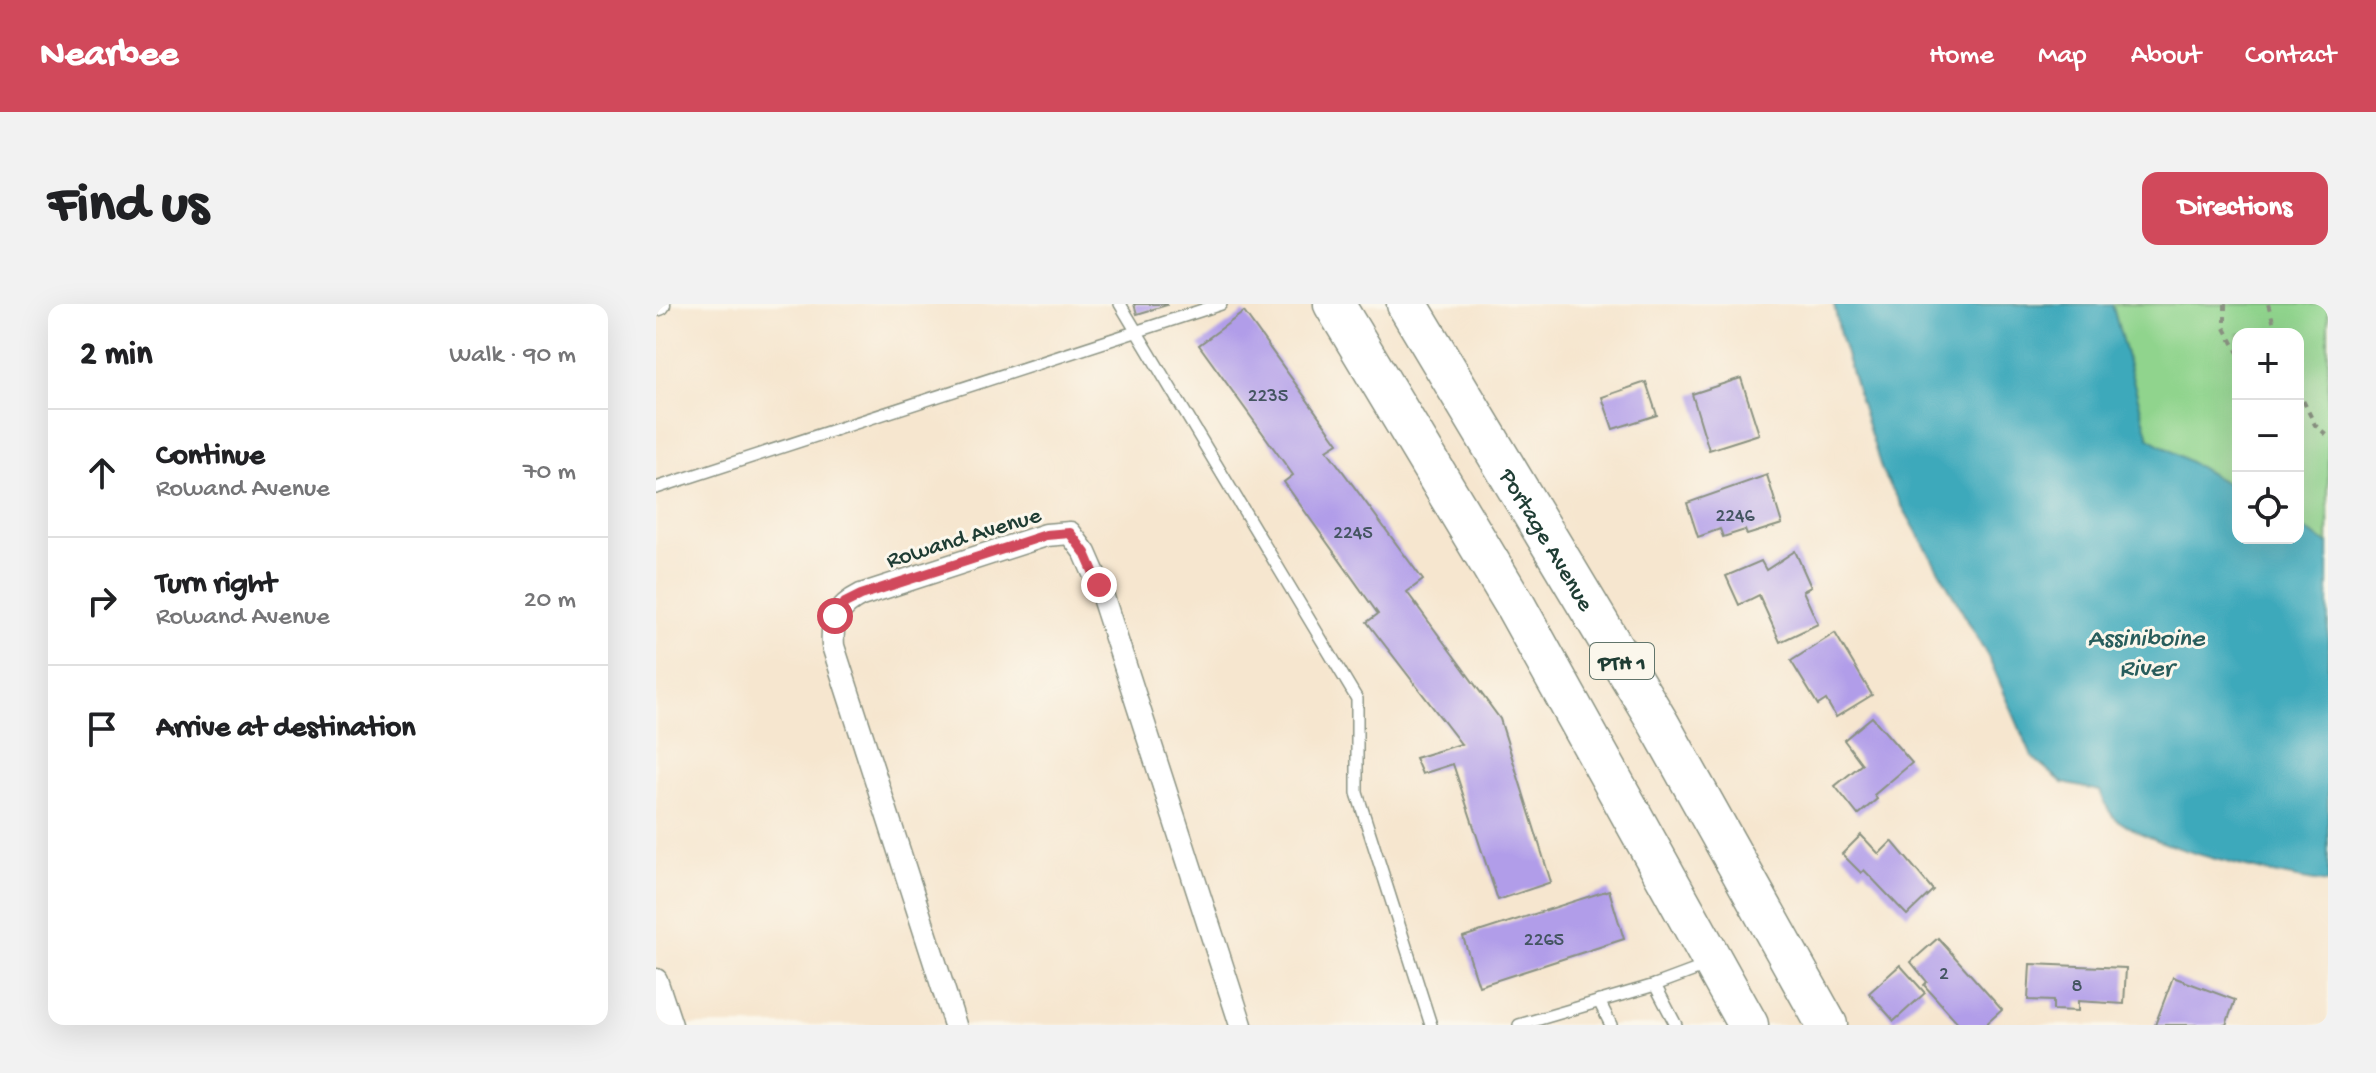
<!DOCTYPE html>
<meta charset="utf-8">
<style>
:root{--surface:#fff;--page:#f2f2f2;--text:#202124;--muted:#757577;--line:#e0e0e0;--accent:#d1495b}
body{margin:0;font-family:"Gochi Hand",sans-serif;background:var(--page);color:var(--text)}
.controls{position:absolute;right:24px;top:24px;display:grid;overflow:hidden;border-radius:16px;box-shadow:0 8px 32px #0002}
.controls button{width:72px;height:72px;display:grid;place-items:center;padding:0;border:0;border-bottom:2px solid var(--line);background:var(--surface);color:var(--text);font:40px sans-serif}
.stop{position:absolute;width:24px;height:24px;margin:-18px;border:6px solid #d1495b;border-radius:50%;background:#fff}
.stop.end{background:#d1495b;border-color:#fff;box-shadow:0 2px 8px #0008}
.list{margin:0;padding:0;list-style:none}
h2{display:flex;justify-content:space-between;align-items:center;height:104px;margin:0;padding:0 32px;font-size:34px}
h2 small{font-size:26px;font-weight:400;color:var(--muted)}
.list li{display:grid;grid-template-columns:52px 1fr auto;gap:24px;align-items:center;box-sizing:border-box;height:128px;padding:0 32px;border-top:2px solid var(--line)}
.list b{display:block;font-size:30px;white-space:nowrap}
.list p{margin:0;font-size:26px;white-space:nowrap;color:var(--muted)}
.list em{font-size:26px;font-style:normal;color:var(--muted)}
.icon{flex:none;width:44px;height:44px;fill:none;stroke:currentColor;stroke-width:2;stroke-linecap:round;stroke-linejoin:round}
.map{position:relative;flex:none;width:1672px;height:721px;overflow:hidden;border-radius:16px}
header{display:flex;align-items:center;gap:48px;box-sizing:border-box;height:112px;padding:0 40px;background:var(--accent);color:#fff}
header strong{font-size:38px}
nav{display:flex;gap:44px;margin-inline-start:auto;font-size:28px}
.intro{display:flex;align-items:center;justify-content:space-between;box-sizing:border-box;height:192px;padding:0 48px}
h1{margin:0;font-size:56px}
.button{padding:20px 36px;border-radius:16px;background:var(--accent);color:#fff;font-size:28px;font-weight:700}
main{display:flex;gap:48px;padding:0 48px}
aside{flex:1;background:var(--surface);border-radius:16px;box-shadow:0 8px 32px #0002}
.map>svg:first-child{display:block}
.green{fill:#90d48d;stroke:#588860;stroke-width:2}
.water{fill:#3ca9bb;stroke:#2e7378;stroke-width:2}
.building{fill:#b19de9}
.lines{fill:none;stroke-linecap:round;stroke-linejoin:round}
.lane-casing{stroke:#8a9282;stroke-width:14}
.street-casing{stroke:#8a9282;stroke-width:25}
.highway-casing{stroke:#8a9282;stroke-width:43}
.path{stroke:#8a9282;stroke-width:4;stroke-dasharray:6 6;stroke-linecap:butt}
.lane{stroke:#fff;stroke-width:11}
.street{stroke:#fff;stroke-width:22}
.highway{stroke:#fff;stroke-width:40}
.route{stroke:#d1495b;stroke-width:10}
.labels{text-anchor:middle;stroke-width:6;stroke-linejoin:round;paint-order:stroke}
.number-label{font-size:20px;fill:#445561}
.shield{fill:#fbf7ec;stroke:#61756b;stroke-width:2}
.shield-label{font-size:22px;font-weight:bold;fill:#1f3d34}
.street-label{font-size:24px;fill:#1f3d34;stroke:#fbf7ec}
.water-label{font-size:26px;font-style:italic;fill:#285d5c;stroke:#fbf7ec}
</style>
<header>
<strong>Nearbee</strong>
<nav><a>Home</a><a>Map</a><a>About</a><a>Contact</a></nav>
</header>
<div class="intro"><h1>Find us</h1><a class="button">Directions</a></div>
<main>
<aside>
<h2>2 min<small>Walk · 90 m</small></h2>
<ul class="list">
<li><svg class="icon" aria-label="ahead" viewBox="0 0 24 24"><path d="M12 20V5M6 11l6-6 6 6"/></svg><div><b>Continue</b><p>Rowand Avenue</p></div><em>70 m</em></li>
<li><svg class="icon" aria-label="right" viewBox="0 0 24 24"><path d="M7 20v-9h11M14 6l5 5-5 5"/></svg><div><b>Turn right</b><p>Rowand Avenue</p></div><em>20 m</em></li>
<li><svg class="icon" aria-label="arrive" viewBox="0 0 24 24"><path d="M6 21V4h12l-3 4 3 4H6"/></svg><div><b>Arrive at destination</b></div></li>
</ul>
</aside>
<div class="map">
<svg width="1672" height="721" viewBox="0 0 1672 721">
<rect width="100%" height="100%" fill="#fbf7ec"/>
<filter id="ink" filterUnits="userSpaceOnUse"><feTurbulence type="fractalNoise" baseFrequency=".0125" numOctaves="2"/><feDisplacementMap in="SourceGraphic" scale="16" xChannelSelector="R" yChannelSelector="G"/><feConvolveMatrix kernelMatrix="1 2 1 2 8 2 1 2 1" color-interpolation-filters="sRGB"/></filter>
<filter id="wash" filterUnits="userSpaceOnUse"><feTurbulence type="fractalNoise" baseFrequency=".006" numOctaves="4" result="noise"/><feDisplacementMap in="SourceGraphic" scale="32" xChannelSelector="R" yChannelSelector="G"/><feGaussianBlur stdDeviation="1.8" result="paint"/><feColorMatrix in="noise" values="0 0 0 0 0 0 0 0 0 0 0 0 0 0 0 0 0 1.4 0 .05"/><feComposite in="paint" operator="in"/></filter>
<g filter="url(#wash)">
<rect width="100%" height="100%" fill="#f6e6cf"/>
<polygon class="green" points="1456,0 1672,0 1672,240 1642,222 1642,30 1582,30 1582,186 1493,135"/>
<path class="water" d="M1178 0H1456L1493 134 1582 186V234H1642V222L1672 240V579C1622 572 1497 545 1459 514 1452 509 1448 495 1444 487L1407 479 1376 453 1334 356 1226 167 1184 31Z"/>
<g id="blocks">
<g class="building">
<polygon points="478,0 511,0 511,1 481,10"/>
<polygon points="588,8 682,139 671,146 767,276 751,288 844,415 895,578 842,596 797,460 766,470 759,454 805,440 711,318 722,310 628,178 637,171 543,41"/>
<polygon points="1085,74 1103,130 1053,146 1036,90"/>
<polygon points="990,78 1001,111 957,125 946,93"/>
<polygon points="1111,171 1126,220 1091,231 1089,226 1067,233 1064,225 1042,233 1031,199"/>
<polygon points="1139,247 1155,283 1147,287 1162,320 1124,338 1103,291 1083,301 1070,272 1105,257 1110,266"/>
<polygon points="1179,329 1216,391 1180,413 1170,396 1162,401 1135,357"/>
<polygon points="1216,413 1256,459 1218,491 1221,495 1202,511 1179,482 1206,460 1188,436"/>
<polygon points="1205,531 1223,550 1236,537 1277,586 1251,611 1208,566 1205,569 1186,550"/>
<polygon points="953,586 968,635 823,682 807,633"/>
<polygon points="1282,634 1346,706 1329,721 1304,721 1268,681 1271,678 1255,658"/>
<polygon points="1374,660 1470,664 1468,700 1422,697 1422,707 1397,706 1397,697 1372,696"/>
<polygon points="1244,661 1269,689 1238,717 1213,689"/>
<polygon points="1517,673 1579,696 1570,721 1499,721"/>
</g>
</g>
</g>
<g filter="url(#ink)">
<use href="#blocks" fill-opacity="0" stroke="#8a9282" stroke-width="2"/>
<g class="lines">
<defs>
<g id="lane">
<polyline points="464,0 701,395 701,489 775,721"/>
<polyline points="0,184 565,0"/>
<polyline points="943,697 955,721"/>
<polyline points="863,721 999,681"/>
<polyline points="1020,721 999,681 1050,662"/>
</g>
<g id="street">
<polyline points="0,1 3,0"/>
<polyline points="0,676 15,721"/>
<path d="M299 721 177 342C175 316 181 303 205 291L390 231 414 229 429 249 443 281 585 721"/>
</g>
<g id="highway">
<polyline points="678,0 859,301 1092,721"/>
<path id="s1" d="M751 0 1003 420 1171 721"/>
</g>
</defs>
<use href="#lane" class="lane-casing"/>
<use href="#street" class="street-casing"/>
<use href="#highway" class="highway-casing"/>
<g class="path">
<polyline points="1569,0 1569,24 1582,49"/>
<polyline points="1612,0 1621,30"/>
<polyline points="1642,86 1659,121 1672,132"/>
</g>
<use href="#lane" class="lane"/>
<use href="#street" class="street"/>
<use href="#highway" class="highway"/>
</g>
</g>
<g class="lines" filter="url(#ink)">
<polyline class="route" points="179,312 189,299 205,291 390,231 414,229 429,249 443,281"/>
</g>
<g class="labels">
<g class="number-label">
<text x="612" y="97">2235</text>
<text x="1079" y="217">2246</text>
<text x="697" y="234">2245</text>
<text x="888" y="641">2265</text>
<text x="1288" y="675">2</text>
<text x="1421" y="687">8</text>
</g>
<rect class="shield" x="934" y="339" width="64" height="36" rx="6"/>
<g class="shield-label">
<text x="966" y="365">PTH 1</text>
</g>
<g class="street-label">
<text transform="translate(307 232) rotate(-17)" y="8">Rowand Avenue</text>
<text dy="8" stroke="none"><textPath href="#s1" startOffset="274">Portage Avenue</textPath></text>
</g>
<g class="water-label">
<text x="1490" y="341">Assiniboine<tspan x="1490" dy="30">River</tspan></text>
</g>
</g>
</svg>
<div class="controls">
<button>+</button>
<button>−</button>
<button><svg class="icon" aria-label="locate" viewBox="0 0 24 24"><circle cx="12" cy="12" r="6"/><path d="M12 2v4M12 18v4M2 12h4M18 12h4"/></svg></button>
</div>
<div class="stop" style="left:179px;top:312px"></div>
<div class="stop end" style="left:443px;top:281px"></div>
</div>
</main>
